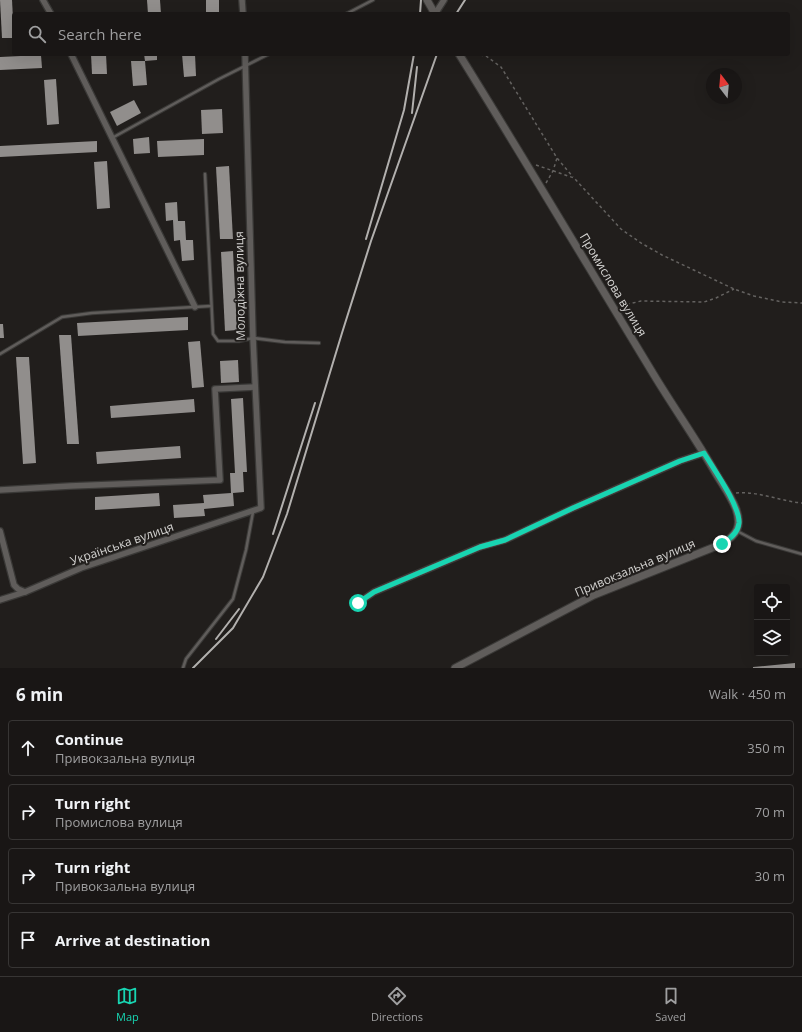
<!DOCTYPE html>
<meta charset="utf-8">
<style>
:root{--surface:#191615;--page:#221f1e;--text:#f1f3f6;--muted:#9f9fa0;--line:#373534;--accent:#18d5b2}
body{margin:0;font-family:"Open Sans",sans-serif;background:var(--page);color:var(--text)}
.controls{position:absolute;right:12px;bottom:12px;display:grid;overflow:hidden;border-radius:4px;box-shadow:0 4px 16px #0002}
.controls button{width:36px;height:36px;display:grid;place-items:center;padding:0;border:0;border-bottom:1px solid var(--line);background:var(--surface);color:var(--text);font:20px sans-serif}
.compass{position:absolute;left:706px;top:68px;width:36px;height:36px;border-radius:50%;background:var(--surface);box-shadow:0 4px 16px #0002;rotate:344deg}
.stop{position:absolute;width:12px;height:12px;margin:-9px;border:3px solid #18d5b2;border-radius:50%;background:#fff}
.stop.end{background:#18d5b2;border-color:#fff;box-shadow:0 1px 4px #0008}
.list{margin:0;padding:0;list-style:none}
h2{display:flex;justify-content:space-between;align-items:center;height:52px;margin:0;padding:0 16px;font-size:17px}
h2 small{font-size:13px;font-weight:400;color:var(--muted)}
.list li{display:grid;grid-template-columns:26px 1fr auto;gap:12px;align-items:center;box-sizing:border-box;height:56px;margin:0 8px 8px;padding:0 8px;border:1px solid var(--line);border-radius:4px}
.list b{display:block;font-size:15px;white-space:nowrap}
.list p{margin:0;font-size:13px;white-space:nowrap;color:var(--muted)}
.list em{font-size:13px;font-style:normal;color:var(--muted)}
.icon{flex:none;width:22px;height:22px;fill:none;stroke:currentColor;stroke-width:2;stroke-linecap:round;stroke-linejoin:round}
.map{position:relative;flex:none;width:802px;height:668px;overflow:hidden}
.search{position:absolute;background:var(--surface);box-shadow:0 4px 16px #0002;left:12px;right:12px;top:12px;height:44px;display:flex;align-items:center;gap:10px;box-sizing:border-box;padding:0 14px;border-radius:4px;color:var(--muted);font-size:15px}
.sheet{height:308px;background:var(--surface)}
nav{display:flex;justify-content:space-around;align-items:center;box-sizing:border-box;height:56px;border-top:1px solid var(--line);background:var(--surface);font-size:11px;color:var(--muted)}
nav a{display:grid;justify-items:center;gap:2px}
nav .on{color:var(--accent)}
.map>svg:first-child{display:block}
.building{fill:#918e8c}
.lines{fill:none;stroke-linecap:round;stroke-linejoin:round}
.service-casing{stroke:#3a3937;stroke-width:4.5}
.minor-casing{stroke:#3a3937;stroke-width:8}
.tertiary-casing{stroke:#3a3937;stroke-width:9}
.path{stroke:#646260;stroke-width:1.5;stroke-dasharray:3 3;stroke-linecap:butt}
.service{stroke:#605d5b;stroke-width:2.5}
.minor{stroke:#605d5b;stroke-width:5.5}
.tertiary{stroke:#605d5b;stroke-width:7}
.rail{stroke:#b2b0ae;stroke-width:2}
.route{stroke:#18d5b2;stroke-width:5}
.labels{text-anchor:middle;stroke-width:4;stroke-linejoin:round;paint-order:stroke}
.street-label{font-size:12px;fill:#d4d3d1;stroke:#211e1c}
</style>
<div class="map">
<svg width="802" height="668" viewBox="0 0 802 668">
<rect width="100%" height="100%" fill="#211e1c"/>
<g class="building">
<polygon points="0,0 12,0 14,38 2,38"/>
<polygon points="147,0 160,0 161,14 148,14"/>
<rect x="206" y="0" width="13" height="14"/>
<polygon points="91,54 106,54 107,74 92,74"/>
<polygon points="144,54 157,54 157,60 145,61"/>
<polygon points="182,54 195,54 196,76 184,77"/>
<polygon points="41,55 42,68 0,70 0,57"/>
<polygon points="131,61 145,61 147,85 133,86"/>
<polygon points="56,79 59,124 47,125 44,80"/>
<polygon points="134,100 141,113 117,126 110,112"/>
<polygon points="222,109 223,133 202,134 201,110"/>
<polygon points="149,137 150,153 134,154 133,139"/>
<polygon points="204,139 204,155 158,157 157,141"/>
<polygon points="97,141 97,152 0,157 0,146"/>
<polygon points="107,161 110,208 97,209 94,162"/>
<polygon points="229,166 233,239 220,239 216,167"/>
<polygon points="177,202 178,221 185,221 186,240 193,240 194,260 182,261 180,240 174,241 173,220 166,221 165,203"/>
<polygon points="233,251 237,330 225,331 221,252"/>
<polygon points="188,317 188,330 78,336 77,323"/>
<polygon points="0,324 3,324 4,338 0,338"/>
<polygon points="59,335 71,335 79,444 67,444"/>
<polygon points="200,341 204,387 192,388 188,342"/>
<polygon points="16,357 29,357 36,463 23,464"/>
<polygon points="238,360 239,382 221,383 220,361"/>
<polygon points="243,398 247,472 243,472 244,492 233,493 234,506 204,509 205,516 174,518 173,505 204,503 203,495 231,493 230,473 235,473 231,399"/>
<polygon points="194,399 195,412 111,418 110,406"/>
<polygon points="180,446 181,458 97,464 96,452"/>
<polygon points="159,493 160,506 95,510 95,497"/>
<polygon points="795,663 795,668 753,668 753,667"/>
</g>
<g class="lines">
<defs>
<g id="service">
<polyline points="346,14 373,0"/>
<polyline points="112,138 219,79 269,54"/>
<polyline points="205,174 213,334 218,341 239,341 253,338 285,342 319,343"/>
<polyline points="0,354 62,317 92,313 211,306"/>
<polyline points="737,531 756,541 802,554"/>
<polyline points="183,668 186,659 233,599 246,550 253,512"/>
</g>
<g id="minor">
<polyline points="43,0 51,14"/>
<polyline points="242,0 243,14"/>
<polyline points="435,14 444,0"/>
<polyline points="71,54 195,307"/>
<polyline points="0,490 70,486 220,480 215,389 255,387"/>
<polyline points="0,531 14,585 18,589 25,592"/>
<polyline points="0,600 25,592 81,568 261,508 253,338 245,54"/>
<polyline points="358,603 374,592 480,547 505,540 573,508 680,461 704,453"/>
</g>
<g id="tertiary">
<polyline points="427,0 435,14"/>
<path d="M455 668 594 595 722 544C737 535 742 526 736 509 731 496 722 484 715 472 696 439 674 408 654 375 589 268 525 160 459 54"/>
</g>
</defs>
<use href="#service" class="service-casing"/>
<use href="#minor" class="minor-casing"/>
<use href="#tertiary" class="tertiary-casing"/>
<g class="path">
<polyline points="474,54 486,56 501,67 557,158 573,177"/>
<polyline points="536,165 574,178 621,229 641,243 662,255 734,289 754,296 782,302 802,303"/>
<polyline points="546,183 553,171 557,158"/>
<polyline points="621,306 641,301 704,302 716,298 734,289"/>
<path d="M736 493C758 491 780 501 802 503"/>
</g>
<use href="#service" class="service"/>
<use href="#minor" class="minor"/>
<use href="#tertiary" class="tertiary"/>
<g class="rail">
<polyline points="420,14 421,0"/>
<polyline points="456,14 465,0"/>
<polyline points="412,113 417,67"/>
<polyline points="366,239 404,110 414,54"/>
<polyline points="273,534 315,403"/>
<polyline points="216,639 239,609"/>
<polyline points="193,668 233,628 263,577 287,514 342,333 371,241 437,54"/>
</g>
</g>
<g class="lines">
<path class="route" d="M358 603 374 592 480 547 505 540 573 508 680 461 704 453C713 468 740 506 739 523 738 533 730 539 722 544"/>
</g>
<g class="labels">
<g class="street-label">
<text transform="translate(613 285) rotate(59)" y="4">Промислова вулиця</text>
<text transform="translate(240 286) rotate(-91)" y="4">Молодіжна вулиця</text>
<text transform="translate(122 544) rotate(-19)" y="4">Українська вулиця</text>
<text transform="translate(635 568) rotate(-23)" y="4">Привокзальна вулиця</text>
</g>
</g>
</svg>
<div class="controls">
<button><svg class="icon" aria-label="locate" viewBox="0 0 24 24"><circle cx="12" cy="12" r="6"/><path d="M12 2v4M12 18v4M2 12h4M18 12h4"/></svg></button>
<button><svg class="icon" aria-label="layers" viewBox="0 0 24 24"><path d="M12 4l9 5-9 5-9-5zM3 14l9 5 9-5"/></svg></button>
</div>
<svg class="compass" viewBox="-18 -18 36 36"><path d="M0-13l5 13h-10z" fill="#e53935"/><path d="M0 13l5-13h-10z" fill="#9f9fa0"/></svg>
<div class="stop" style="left:358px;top:603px"></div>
<div class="stop end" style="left:722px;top:544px"></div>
<div class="search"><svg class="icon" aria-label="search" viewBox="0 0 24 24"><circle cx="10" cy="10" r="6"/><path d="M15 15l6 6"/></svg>Search here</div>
</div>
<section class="sheet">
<h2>6 min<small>Walk · 450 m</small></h2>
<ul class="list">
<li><svg class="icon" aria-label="ahead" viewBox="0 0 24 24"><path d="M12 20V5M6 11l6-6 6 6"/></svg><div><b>Continue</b><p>Привокзальна вулиця</p></div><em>350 m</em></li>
<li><svg class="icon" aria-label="right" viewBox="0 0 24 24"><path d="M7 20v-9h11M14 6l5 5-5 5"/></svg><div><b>Turn right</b><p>Промислова вулиця</p></div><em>70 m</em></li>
<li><svg class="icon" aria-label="right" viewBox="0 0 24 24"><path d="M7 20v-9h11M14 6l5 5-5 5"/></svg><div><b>Turn right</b><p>Привокзальна вулиця</p></div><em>30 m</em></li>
<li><svg class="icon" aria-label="arrive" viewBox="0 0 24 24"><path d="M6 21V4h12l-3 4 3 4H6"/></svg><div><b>Arrive at destination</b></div></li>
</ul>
</section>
<nav>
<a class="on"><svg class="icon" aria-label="map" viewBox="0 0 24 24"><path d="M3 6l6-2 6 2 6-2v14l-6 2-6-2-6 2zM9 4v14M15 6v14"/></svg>Map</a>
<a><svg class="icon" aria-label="directions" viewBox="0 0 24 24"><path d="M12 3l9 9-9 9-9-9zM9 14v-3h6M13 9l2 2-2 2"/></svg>Directions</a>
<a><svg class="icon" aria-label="saved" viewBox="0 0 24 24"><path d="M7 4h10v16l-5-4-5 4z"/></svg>Saved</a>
</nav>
